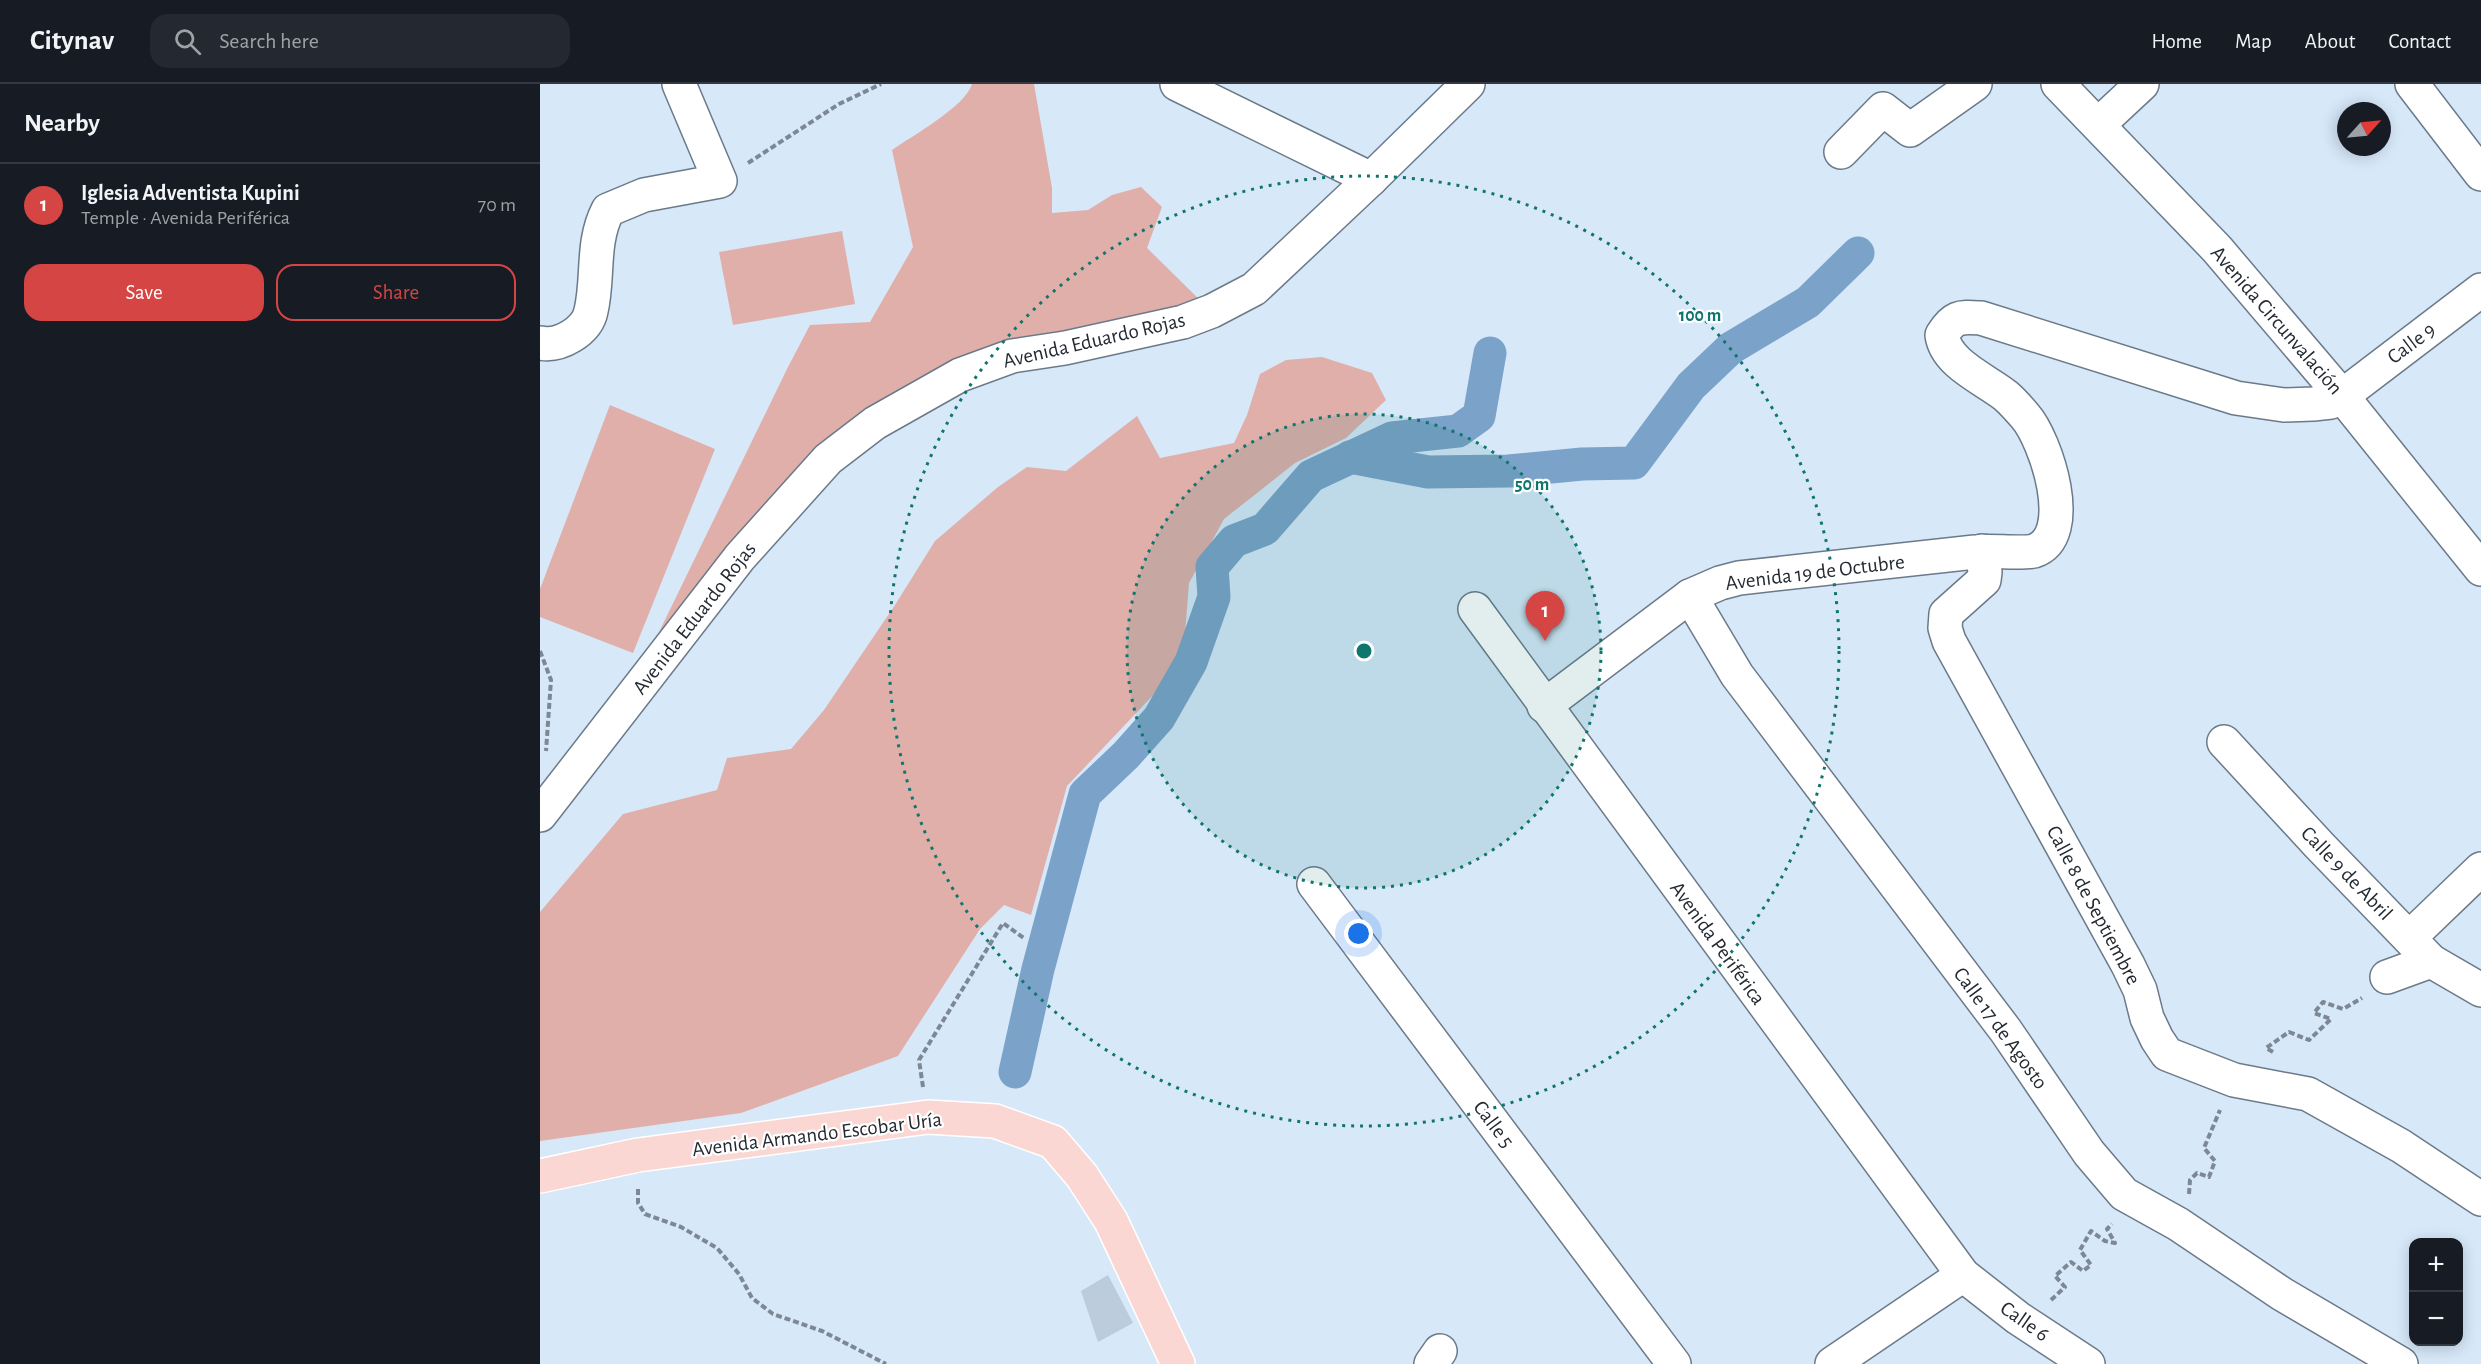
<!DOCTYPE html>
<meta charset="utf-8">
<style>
:root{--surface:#171b24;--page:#242831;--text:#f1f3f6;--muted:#9ea1a6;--line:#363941;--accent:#d44543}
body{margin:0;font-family:"Alegreya Sans",sans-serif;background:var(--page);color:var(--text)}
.controls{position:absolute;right:18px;bottom:18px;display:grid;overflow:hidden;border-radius:12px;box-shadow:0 3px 15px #0003}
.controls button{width:54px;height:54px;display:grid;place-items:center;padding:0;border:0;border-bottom:2px solid var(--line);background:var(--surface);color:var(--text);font:30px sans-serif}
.compass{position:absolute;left:1797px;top:18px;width:54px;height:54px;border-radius:50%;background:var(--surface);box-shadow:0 3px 15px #0003;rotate:63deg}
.you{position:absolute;left:819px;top:850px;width:21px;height:21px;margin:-15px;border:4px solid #fff;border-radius:50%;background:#1a73e8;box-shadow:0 0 0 9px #1a73e833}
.badge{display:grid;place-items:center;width:39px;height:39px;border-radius:50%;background:var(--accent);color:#fff;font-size:20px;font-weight:700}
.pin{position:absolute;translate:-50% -50px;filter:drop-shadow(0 2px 3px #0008)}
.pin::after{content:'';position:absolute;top:32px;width:21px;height:18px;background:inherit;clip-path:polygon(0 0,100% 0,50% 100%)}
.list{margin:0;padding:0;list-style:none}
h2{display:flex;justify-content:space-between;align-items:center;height:78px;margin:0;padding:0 24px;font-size:26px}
h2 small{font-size:20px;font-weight:400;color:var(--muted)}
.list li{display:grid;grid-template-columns:39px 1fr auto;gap:18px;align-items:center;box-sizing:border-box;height:84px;padding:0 24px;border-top:2px solid var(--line)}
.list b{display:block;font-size:22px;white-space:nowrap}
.list p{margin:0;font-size:20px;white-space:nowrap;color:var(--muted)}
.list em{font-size:20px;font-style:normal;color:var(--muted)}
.actions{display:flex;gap:12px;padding:18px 24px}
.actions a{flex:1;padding:14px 0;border:2px solid var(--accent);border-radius:18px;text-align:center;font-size:21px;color:var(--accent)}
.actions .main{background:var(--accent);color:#fff}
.icon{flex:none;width:33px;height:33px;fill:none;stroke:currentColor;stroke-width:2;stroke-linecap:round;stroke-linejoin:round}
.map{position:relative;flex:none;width:1941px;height:1280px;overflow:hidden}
header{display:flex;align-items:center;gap:36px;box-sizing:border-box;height:84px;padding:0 30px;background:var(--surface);border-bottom:2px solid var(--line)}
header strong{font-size:28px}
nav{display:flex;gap:33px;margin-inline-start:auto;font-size:21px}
.search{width:420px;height:54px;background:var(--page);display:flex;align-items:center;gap:15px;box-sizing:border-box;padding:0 21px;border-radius:18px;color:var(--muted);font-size:22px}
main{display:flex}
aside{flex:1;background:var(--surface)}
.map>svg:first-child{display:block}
.green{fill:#e0afaa}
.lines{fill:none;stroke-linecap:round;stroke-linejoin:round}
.canal{stroke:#7ba2c9;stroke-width:33}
.building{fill:#bcccdd}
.minor-casing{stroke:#6b7a89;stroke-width:36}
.major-casing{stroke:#fff;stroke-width:36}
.path{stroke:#7d8894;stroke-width:4;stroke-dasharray:6 3;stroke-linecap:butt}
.minor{stroke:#fff;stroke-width:33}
.major{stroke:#fbd7d4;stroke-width:33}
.ring{fill:none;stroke:#0f766e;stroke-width:3;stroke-dasharray:3 6}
.labels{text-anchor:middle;stroke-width:4.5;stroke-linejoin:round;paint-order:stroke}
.street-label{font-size:21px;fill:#242a31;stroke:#fff}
.centre{fill:#0f766e;stroke:#fff;stroke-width:3}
.ring-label{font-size:18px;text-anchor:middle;font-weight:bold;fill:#0f766e;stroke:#fff;stroke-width:4.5;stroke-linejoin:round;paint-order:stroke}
</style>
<header>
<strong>Citynav</strong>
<div class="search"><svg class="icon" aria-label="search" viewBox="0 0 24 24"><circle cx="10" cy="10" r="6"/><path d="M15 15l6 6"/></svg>Search here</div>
<nav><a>Home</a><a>Map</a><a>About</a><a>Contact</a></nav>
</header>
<main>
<aside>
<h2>Nearby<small></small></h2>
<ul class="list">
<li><span class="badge">1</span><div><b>Iglesia Adventista Kupini</b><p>Temple · Avenida Periférica</p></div><em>70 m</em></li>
</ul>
<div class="actions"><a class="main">Save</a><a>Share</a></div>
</aside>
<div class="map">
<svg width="1941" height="1280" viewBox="0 0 1941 1280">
<rect width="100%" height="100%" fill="#d7e8f9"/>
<g class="green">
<path d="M432 0H494L512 104V129L548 126 572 111 601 103 622 123 607 164 664 220 529 256 335 344 193 502 68 653 248 283 270 241 330 238 373 163 352 66C372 52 426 22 432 0Z"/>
<polygon points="302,147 315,220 193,241 179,168"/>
<polygon points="782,273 832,289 846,316 806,354 755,379 684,435 649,499 644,563 618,606 527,702 491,831 464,821 440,845 358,972 201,1029 0,1057 0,828 83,730 177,706 187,674 251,665 284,626 355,521 395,457 458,403 487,383 526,387 597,332 620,374 694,359 707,331 720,290 746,276"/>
<polygon points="70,321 175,365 93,569 0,533 0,505"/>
</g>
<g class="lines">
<g class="canal">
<polyline points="810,373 888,388 969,387 1042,380 1094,379 1151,302 1191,264 1268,218 1318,169"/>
<polyline points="475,988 498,885 545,710 586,671 619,634 651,578 674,513 672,483 694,457 725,445 771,392 852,354 918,347 939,332 950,269"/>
</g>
</g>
<polygon class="building" points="568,1191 593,1239 558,1258 541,1207"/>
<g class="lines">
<defs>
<g id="minor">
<polyline points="637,0 831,95"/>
<polyline points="1518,0 1677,165 1802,312 1941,485"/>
<polyline points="1872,0 1941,90"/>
<polyline points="1558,41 1602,0"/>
<polyline points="1301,68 1343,25 1370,46 1435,0"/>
<path d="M0 259C20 263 47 247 51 227 59 193 51 159 68 126L104 111 180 97 139 0"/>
<polyline points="1442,467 1445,488 1444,496 1406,530 1405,544 1409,557 1588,881 1600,906 1607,934 1617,955 1627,970 1694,996 1768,1010 1861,1062 1941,1115"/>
<polyline points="1150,512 1197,591 1466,947 1549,1069 1584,1110 1638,1140 1742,1210 1861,1280"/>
<polyline points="935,525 1423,1191 1478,1234 1548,1280"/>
<path d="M1004 622 1150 512 1180 499 1199 494C1277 485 1356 477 1435 468 1449 466 1483 470 1494 467 1538 452 1506 356 1485 332 1479 325 1473 318 1466 312 1445 295 1406 280 1402 251 1414 232 1419 233 1441 234L1696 314 1744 321 1773 320 1791 318 1802 312 1941 206"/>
<polyline points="1684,658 1779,761 1891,877 1941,906"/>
<polyline points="0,731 200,473 288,375 335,339 420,291 472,272 525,264 643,238 672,227 714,205 831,95 928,0"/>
<polyline points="774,800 1134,1280"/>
<polyline points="1869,854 1941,785"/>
<polyline points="1847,893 1891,877"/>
<polyline points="891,1280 900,1267"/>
<polyline points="1292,1280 1423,1191"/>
</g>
<polyline id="major" points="0,1092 98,1071 388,1033 455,1037 513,1058 542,1092 571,1137 638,1280"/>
</defs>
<use href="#minor" class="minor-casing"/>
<use href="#major" class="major-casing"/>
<g class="path">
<polyline points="208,79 299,20 341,0"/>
<polyline points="0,567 11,596 6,667"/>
<polyline points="1733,968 1726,964 1749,948 1769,956 1791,935 1774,929 1783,918 1803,925 1822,914"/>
<polyline points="383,1003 379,976 463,839 485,855"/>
<polyline points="98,1105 98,1119 105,1130 141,1143 177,1164 199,1190 212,1214 233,1230 282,1247 346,1280"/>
<polyline points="1649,1110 1650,1096 1657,1089 1669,1093 1675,1077 1664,1064 1680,1026"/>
<polyline points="1511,1216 1525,1203 1515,1192 1531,1178 1543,1187 1551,1181 1540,1166 1551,1147 1565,1157 1575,1159 1567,1145 1572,1140"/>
</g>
<use href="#minor" class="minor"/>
<use href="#major" class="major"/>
</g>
<circle cx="824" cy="567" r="237" fill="#0f766e" fill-opacity=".12"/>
<g class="ring">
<circle cx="824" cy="567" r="237"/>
<circle cx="824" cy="567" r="475"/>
</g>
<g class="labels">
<g class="street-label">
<text transform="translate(1737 236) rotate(49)" y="7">Avenida Circunvalación</text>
<text transform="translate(554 256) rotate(-13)" y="7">Avenida Eduardo Rojas</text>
<text transform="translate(1871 259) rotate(-37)" y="7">Calle 9</text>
<text transform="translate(1275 488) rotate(-7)" y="7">Avenida 19 de Octubre</text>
<text transform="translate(154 534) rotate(-52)" y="7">Avenida Eduardo Rojas</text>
<text transform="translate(1807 789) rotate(46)" y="7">Calle 9 de Abril</text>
<text transform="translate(1554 821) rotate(62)" y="7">Calle 8 de Septiembre</text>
<text transform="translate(1178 859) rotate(54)" y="7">Avenida Periférica</text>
<text transform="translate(1461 944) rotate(54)" y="7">Calle 17 de Agosto</text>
<text transform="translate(954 1040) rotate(53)" y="7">Calle 5</text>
<text transform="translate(277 1050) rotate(-7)" y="7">Avenida Armando Escobar Uría</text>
<text transform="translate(1485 1237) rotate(35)" y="7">Calle 6</text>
</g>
</g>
<circle cx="824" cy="567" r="9" class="centre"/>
<g class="ring-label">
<text x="1160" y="237">100 m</text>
<text x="992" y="406">50 m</text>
</g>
</svg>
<div class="controls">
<button>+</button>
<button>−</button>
</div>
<svg class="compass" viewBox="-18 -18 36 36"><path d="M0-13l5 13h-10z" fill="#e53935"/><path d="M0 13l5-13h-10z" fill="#9ea1a6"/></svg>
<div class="you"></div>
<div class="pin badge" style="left:1005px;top:557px">1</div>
</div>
</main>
